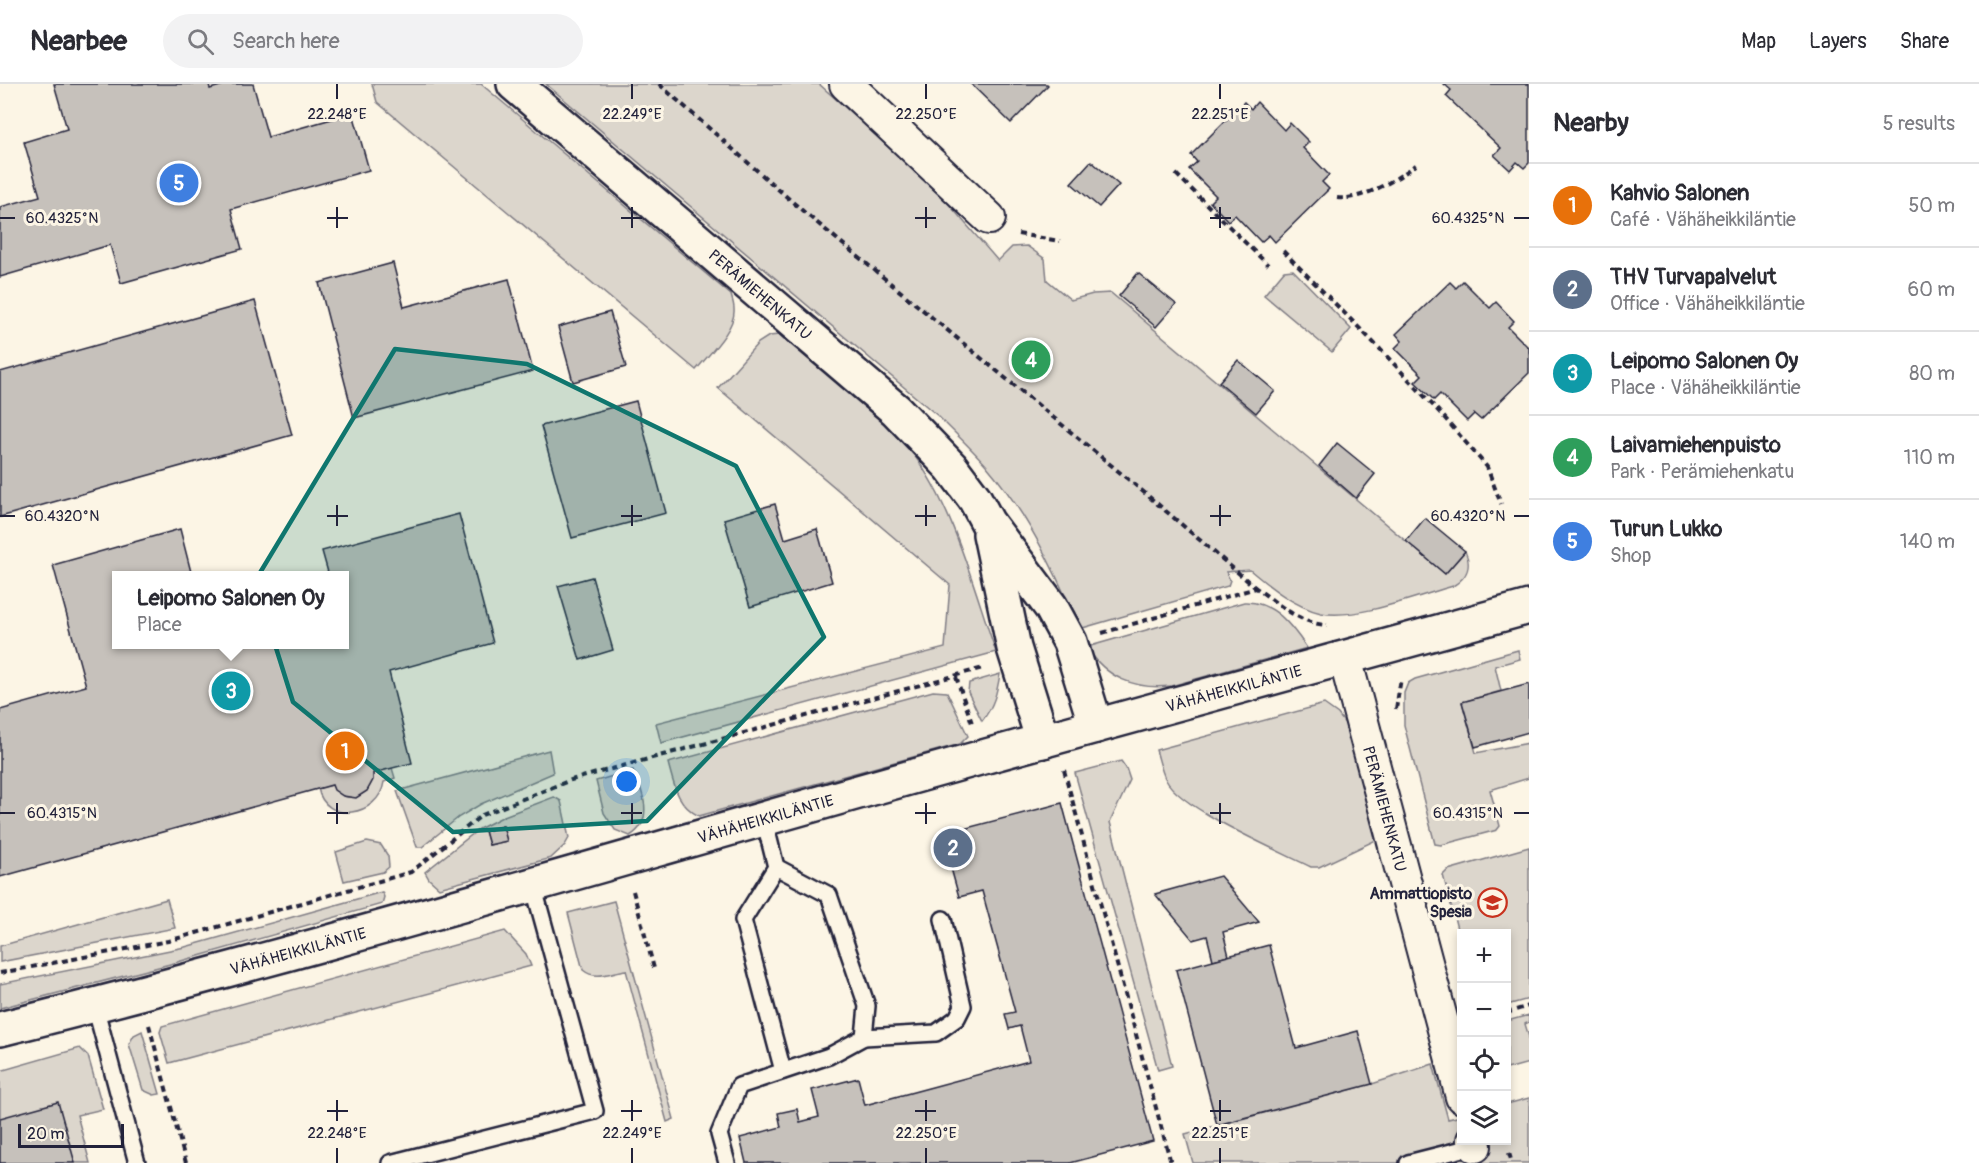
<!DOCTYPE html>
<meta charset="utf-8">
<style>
:root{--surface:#fff;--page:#f2f2f3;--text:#2b2b33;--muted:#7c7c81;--line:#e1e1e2;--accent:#ea580c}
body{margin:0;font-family:Pangolin,sans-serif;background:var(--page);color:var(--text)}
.controls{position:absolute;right:18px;bottom:18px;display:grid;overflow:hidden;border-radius:0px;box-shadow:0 3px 9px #0003}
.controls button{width:54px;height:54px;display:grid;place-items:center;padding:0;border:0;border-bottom:2px solid var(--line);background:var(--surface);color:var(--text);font:30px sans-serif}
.scale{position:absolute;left:18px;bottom:15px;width:106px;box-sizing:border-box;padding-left:6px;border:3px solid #22223b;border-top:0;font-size:16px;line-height:21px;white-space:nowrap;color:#22223b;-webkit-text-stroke:4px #fcf5e5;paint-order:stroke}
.you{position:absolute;left:627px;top:698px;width:21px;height:21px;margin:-15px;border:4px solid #fff;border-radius:50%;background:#1a73e8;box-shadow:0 0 0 9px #1a73e833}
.badge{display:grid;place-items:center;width:39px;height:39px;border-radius:50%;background:var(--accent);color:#fff;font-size:20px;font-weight:700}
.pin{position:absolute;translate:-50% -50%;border:3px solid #fff;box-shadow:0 2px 6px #0006}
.popup{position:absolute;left:112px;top:487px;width:237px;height:78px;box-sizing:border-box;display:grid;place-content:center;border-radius:0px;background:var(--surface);filter:drop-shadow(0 2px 4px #0005);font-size:20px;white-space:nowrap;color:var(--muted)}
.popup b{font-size:22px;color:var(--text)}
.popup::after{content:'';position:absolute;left:50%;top:100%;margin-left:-12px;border:12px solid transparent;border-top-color:var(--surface)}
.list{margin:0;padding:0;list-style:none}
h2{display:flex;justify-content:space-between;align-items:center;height:78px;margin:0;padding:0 24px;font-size:26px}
h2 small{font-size:20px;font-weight:400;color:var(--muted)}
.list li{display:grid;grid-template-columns:39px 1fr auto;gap:18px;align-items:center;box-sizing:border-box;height:84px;padding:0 24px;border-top:2px solid var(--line)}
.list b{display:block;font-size:22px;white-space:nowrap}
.list p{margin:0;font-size:20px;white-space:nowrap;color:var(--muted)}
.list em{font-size:20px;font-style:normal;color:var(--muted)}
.icon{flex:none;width:33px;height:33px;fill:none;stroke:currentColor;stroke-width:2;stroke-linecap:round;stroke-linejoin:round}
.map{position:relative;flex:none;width:1529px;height:1079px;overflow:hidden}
header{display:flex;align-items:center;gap:36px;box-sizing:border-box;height:84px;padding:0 30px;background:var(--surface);border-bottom:2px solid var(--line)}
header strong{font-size:28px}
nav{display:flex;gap:33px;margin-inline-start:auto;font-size:21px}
.search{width:420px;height:54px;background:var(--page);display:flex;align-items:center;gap:15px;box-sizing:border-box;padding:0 21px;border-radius:33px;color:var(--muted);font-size:22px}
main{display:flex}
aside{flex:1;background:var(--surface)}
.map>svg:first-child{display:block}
.green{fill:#dcd6cc;stroke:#7f7c84;stroke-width:1.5;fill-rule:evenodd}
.building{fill:#c6c1bb;stroke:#22223b;stroke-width:1.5}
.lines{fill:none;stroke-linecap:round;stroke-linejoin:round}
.service-casing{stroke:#22223b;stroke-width:20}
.minor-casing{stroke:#22223b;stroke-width:36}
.tertiary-casing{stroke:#22223b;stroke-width:38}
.path{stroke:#22223b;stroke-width:4;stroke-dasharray:6 4.5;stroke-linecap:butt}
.service{stroke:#fcf5e5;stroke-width:15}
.minor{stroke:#fcf5e5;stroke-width:32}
.tertiary{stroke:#fcf5e5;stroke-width:33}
.marked{fill:#0f766e;fill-opacity:0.2;stroke:#0f766e;stroke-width:4.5;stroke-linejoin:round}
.ticks{fill:none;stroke:#22223b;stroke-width:2}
.labels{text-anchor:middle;stroke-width:6;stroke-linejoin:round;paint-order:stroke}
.street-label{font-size:16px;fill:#22223b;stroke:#fcf5e5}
.poi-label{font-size:16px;font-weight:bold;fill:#22223b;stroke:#fcf5e5;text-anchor:end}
.ticks-label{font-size:15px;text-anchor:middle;fill:#22223b;stroke:#fcf5e5;stroke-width:6;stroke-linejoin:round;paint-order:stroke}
</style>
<header>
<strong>Nearbee</strong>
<div class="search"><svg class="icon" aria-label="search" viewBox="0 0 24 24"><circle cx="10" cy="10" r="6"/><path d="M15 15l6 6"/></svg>Search here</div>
<nav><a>Map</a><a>Layers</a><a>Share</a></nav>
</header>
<main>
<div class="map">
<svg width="1529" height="1079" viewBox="0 0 1529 1079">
<rect width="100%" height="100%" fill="#fcf5e5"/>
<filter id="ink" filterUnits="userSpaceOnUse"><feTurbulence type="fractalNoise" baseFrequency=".0167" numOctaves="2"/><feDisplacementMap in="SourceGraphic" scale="12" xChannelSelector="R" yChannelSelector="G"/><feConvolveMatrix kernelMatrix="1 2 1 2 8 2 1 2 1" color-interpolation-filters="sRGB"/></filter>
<g filter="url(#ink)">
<g class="green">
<path d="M372 0H481L731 211C732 215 734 220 734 225 736 245 708 271 696 286L377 18Z"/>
<path d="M546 0H819L933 102 998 177 1012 163 1027 162 1045 175 1047 196 1071 216 1093 210 1111 209 1445 490 1465 467C1472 482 1468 493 1453 502 1418 512 1357 536 1321 529 1295 523 1270 503 1250 486L1226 488 1230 496 1228 502 1079 545C1056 487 1027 429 986 381 971 364 954 348 938 332Z"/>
<polygon points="1293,186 1351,245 1332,268 1264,211 1284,187"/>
<path d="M779 251C821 286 867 319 904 359 951 411 973 503 996 568L661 659 656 639 945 564 950 501 718 304 758 259 769 252Z"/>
<path d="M1244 518C1274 517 1292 542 1307 564L1171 602C1136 606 1105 594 1087 563Z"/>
<polygon points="1518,566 1520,575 1495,582 1501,607 1462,618 1476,669 1529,659 1529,694 1490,706 1500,742 1497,746 1441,761 1435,760 1404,641 1404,609 1408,599 1415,595"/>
<path d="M1000 590C997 608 994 622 982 637L968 608 969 599Z"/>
<path d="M933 607 947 608 968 652 960 660 699 732C677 721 674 701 668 679Z"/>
<path d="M1324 620 1338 630 1349 645 1378 751 1374 757 1319 783H1311C1279 767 1181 725 1166 696 1161 687 1159 675 1156 666Z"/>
<polygon points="549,666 553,689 481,720 459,733 422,763 417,763 397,707"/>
<polygon points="1121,677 1126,684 1130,696 1110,738 1172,982 1158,986 1075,689"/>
<path d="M392 684 395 694 384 698C379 733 325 741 318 704L332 701C344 723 373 713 373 689Z"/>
<path d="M633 686C643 707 655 737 630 752L615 746 604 729 596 697Z"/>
<path d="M554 713 561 717 569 754 565 761 551 774 439 804 429 795 425 788 479 745 504 732ZM502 742 507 757 489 761 485 746Z"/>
<polygon points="367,758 381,761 388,772 389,783 383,788 344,797 336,768"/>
<polygon points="1529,763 1529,915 1507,921 1506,850 1462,850 1461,860 1443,791 1448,786"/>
<polygon points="382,808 384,813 382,820 174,879 0,924 0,900 185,863"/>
<polygon points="167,815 175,844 0,878 0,862"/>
<path d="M614 817 674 1035 667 1038 626 886C611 888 596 897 583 886L568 829Z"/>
<polygon points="505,847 526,870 531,882 169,979 160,948 162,942"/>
<polygon points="1529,931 1529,938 1525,940 1529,953 1529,979 1507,985 1507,937"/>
<polygon points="142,947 160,1010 154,1011 143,1006 129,960 134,951"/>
<polygon points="80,964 88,972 103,1025 77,1031 90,1079 0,1079 0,987"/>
<polygon points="1433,980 1448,1035 1461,1032 1462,1056 1506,1056 1507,1020 1529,1014 1529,1079 1193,1079 1185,1050 1372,1000"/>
</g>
<g class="building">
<polygon points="54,0 209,0 210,5 227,0 253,0 268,53 353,29 369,86 231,125 242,165 121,199 110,161 0,193 0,123 40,112 24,58 67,45"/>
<polygon points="971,0 1047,0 1048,1 1011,39"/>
<polygon points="1444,0 1529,0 1529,79 1524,84 1517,78 1510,86 1494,71 1501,64 1446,12 1451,6"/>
<polygon points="1244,18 1251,25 1257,18 1284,46 1290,39 1309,58 1303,64 1329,91 1322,98 1329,105 1275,158 1269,151 1261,158 1235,131 1228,137 1210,118 1216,112 1189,85 1197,78 1191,71"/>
<polygon points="1091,77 1119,101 1099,123 1071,99"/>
<polygon points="393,179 404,223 509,195 533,287 354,334 319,199"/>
<polygon points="1138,189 1176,220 1156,243 1119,212"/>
<polygon points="1463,197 1490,224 1496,218 1514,237 1508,243 1529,264 1529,289 1481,336 1474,330 1467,337 1440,310 1434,316 1415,298 1422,291 1395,264 1402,257 1396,250 1450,198 1456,204"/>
<polygon points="255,217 292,351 0,433 0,288"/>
<polygon points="610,228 626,283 573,298 558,243"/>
<polygon points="1238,276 1275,307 1256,329 1219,298"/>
<polygon points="636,317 666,429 572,454 541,342"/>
<polygon points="1337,359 1375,390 1356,414 1319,382"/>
<polygon points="775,420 785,455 817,445 832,498 750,523 724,435"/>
<polygon points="459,430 493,559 389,588 412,679 373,689 373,696 367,707 356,714 343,712 334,706 332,701 0,793 0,626 86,602 53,481 180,445 192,492 117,492 117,560 345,560 345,492 329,492 322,467"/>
<polygon points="1425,434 1465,467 1445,490 1406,457"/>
<polygon points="592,493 613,566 580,576 558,502"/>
<polygon points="1529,600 1529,648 1475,663 1462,618"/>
<polygon points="1062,719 1153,1057 1070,1079 746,1079 740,1054 781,1043 778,1029 797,1025 800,1038 819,1033 812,1006 858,994 865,1021 1029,977 1020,942 1009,945 1005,930 1015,928 982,807 959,813 946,766 967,761 963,745"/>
<polygon points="503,742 507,757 489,761 485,747"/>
<polygon points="1220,792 1259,838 1223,848 1229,872 1213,876 1207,852 1193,856 1155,810"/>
<polygon points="1269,861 1296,964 1358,947 1372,1000 1217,1041 1176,886"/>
<polygon points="58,1018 75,1079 0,1079 0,1034"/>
</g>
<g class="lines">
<defs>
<g id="service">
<polyline points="764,735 776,783 743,836 783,987"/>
<polyline points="95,922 137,1079"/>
<polyline points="864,953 936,949 957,934 963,922 943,835"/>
<polyline points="390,1079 595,1027 533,801"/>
<polyline points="727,1079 719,1050 739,1002 829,972 864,953 867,922 829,811 776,783"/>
<polyline points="1408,1079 1475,1062"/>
</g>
<g id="minor">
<polyline points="846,0 989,134"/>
<path id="s1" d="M1345 574 1462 1013"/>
<polyline points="1473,1056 1475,1062"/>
</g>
<g id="tertiary">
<path id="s2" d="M514 0 896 326 951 383 975 415 988 439 1051 523 1070 558 1096 642"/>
<polyline points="990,450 1014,564 1043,657"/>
<path id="s3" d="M0 945C330 863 655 764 983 673 1165 622 1347 574 1529 523"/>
</g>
</defs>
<use href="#service" class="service-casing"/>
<use href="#minor" class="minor-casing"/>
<use href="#tertiary" class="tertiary-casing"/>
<g class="path">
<polyline points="659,0 804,128 1140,405 1256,504"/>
<polyline points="1176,90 1268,181"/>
<path d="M1337 114C1362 117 1395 96 1416 81"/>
<polyline points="1018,150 1060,157"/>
<polyline points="1283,167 1380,265 1443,332 1487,383 1501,420"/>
<path d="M1102 549 1256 504C1277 519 1300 540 1327 541"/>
<polyline points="956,593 973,642"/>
<polyline points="1396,625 1401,594"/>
<polyline points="1064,686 1171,1079"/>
<polyline points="633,807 655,888"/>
<polyline points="0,889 168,857 411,788 482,731 571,696 983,584"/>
<polyline points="1506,929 1529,922"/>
<polyline points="149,941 186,1079"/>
<polyline points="1509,1069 1512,1079"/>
</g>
<use href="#service" class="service"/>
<use href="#minor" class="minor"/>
<use href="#tertiary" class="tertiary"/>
</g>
</g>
<path class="marked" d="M395 265 527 280 736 382 824 553 647 737 453 748 293 618 255 497Z"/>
<path class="ticks" d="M337 0V15M632 0V15M926 0V15M1220 0V15M337 123V144M632 123V144M926 123V144M1220 123V144M0 134H15M327 134H348M621 134H642M915 134H936M1210 134H1231M1514 134H1529M337 421V442M632 421V442M926 421V442M1220 421V442M0 432H15M327 432H348M621 432H642M915 432H936M1210 432H1231M1514 432H1529M337 719V740M632 719V740M926 719V740M1220 719V740M0 729H15M327 729H348M621 729H642M915 729H936M1210 729H1231M1514 729H1529M337 1016V1037M632 1016V1037M926 1016V1037M1220 1016V1037M327 1027H348M621 1027H642M915 1027H936M1210 1027H1231M337 1064V1079M632 1064V1079M926 1064V1079M1220 1064V1079"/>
<defs>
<symbol id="school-ring" viewBox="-11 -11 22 22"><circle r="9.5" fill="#fcf5e5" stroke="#c8321e" stroke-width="1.5"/><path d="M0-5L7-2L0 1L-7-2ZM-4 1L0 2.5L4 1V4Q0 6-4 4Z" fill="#c8321e"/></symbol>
</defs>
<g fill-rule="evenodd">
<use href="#school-ring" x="1476" y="802" width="33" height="33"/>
</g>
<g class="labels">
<g class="street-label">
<text dy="6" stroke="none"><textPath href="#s2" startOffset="324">PERÄMIEHENKATU</textPath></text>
<text dy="6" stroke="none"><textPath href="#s3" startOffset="1280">VÄHÄHEIKKILÄNTIE</textPath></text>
<text dy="6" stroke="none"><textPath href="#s1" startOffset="156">PERÄMIEHENKATU</textPath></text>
<text dy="6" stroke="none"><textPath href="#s3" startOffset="794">VÄHÄHEIKKILÄNTIE</textPath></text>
<text dy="6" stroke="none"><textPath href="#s3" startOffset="308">VÄHÄHEIKKILÄNTIE</textPath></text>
</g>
<g class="poi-label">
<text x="1472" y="815">Ammattiopisto<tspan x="1472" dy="18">Spesia</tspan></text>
</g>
</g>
<g class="ticks-label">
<text x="337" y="35">22.248°E</text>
<text x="632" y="35">22.249°E</text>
<text x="926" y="35">22.250°E</text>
<text x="1220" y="35">22.251°E</text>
<text x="62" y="139">60.4325°N</text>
<text x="1468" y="139">60.4325°N</text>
<text x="62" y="437">60.4320°N</text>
<text x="1468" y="437">60.4320°N</text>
<text x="62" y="734">60.4315°N</text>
<text x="1468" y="734">60.4315°N</text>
<text x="337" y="1054">22.248°E</text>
<text x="632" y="1054">22.249°E</text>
<text x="926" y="1054">22.250°E</text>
<text x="1220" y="1054">22.251°E</text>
</g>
</svg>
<div class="controls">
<button>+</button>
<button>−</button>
<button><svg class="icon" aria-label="locate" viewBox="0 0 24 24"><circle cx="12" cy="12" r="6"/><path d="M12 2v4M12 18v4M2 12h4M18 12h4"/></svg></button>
<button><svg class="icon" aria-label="layers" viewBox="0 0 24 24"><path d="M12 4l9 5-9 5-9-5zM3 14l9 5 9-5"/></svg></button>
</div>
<div class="scale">20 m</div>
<div class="you"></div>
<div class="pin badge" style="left:345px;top:667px;background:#e8710a">1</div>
<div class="pin badge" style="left:953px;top:764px;background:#5c6f8a">2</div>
<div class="pin badge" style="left:231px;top:607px;background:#0f9aa8">3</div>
<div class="popup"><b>Leipomo Salonen Oy</b>Place</div>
<div class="pin badge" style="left:1031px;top:276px;background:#2e9e5b">4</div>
<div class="pin badge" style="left:179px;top:99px;background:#3f7fe0">5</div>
</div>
<aside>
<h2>Nearby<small>5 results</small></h2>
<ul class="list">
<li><span class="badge" style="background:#e8710a">1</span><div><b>Kahvio Salonen</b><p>Café · Vähäheikkiläntie</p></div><em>50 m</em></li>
<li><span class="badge" style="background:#5c6f8a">2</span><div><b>THV Turvapalvelut</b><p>Office · Vähäheikkiläntie</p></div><em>60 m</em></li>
<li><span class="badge" style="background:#0f9aa8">3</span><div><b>Leipomo Salonen Oy</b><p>Place · Vähäheikkiläntie</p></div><em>80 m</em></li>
<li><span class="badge" style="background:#2e9e5b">4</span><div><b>Laivamiehenpuisto</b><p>Park · Perämiehenkatu</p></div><em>110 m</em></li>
<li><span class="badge" style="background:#3f7fe0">5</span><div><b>Turun Lukko</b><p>Shop</p></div><em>140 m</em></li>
</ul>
</aside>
</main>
